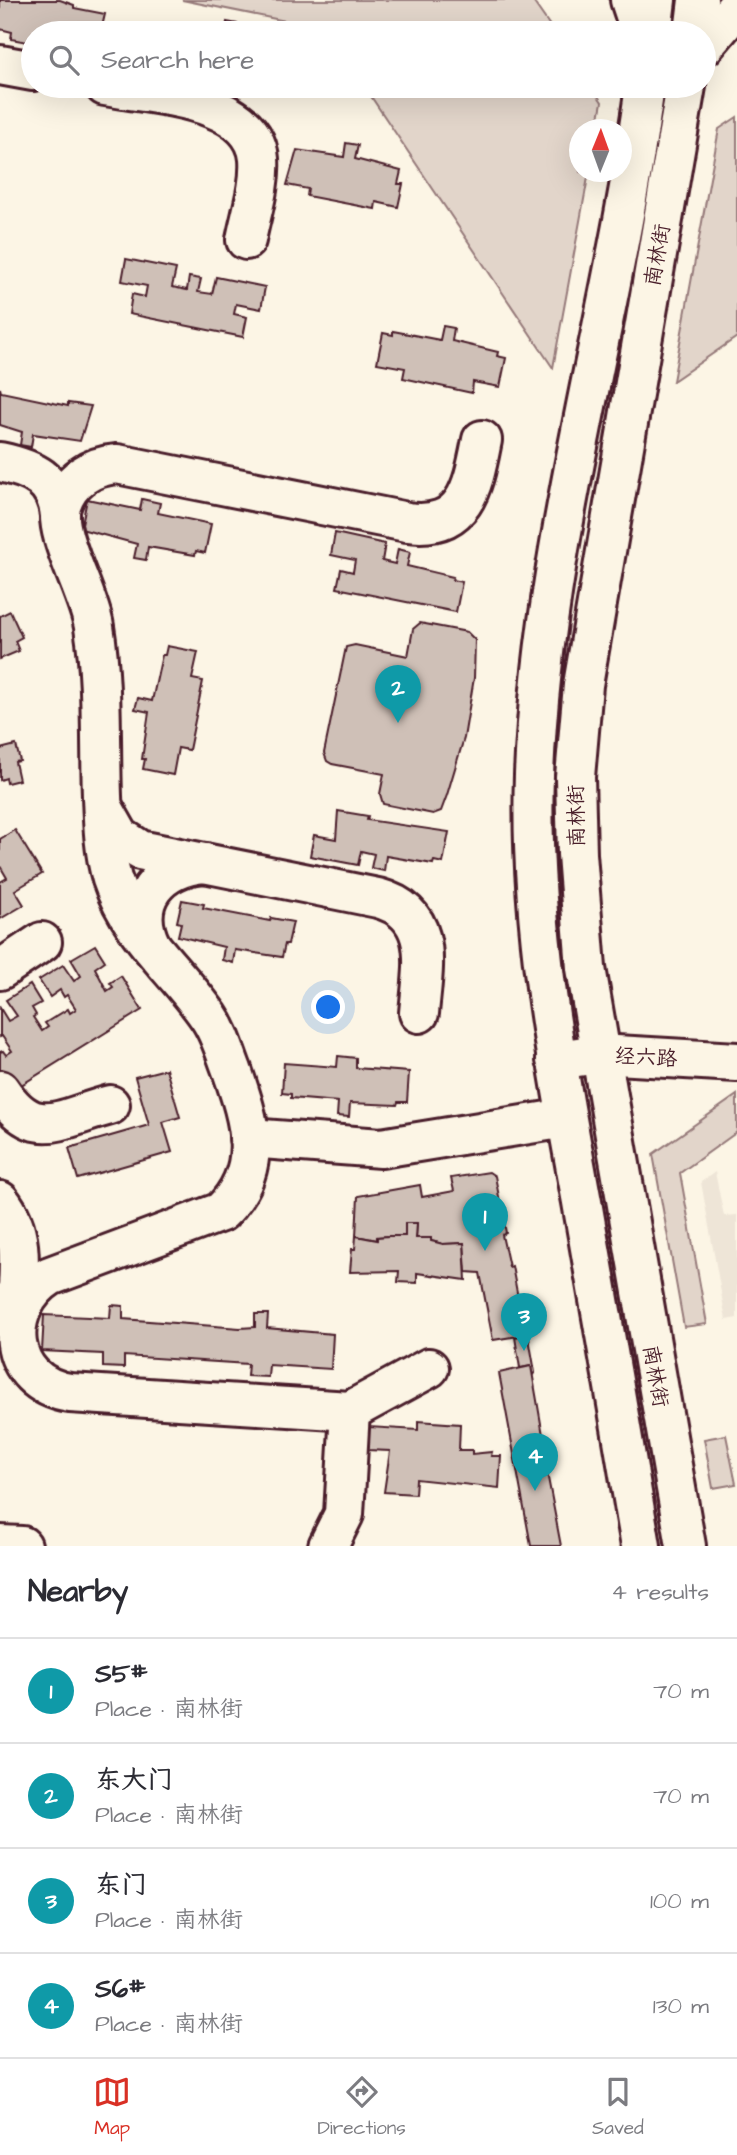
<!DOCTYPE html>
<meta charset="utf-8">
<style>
:root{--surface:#fff;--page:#f2f2f3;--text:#2b2b33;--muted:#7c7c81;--line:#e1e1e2;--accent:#d93025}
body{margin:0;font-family:"Architects Daughter","LXGW WenKai TC",sans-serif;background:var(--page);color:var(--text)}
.compass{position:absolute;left:569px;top:119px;width:63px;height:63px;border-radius:50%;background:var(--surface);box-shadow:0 7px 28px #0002;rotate:1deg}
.you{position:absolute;left:329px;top:1008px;width:24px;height:24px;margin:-18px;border:5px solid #fff;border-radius:50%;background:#1a73e8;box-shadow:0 0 0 10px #1a73e833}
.badge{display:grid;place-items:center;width:46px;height:46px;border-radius:50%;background:var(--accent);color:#fff;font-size:23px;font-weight:700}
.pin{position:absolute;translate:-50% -58px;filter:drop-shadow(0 2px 4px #0008)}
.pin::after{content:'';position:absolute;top:37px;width:24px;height:21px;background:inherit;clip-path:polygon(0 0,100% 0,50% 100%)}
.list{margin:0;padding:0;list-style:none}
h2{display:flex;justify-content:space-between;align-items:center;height:91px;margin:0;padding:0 28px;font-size:30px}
h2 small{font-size:23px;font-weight:400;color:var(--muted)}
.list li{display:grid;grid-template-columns:46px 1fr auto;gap:21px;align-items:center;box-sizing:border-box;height:105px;padding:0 28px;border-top:2px solid var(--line)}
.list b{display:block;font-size:26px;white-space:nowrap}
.list p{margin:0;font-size:23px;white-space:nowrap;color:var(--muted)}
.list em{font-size:23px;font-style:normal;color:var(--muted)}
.icon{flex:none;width:38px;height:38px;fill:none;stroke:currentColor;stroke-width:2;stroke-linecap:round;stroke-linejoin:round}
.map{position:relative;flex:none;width:737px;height:1546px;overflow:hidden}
.search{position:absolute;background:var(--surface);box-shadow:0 7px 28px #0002;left:21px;right:21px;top:21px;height:77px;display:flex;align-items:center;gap:18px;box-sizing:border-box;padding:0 24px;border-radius:38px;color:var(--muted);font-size:26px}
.sheet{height:511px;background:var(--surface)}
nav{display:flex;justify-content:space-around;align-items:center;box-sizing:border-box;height:98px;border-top:2px solid var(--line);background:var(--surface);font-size:19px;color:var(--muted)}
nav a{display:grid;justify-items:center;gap:4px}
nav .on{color:var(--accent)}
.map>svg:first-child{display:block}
.built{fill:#eee5d7}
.green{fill:#e2d5ca;stroke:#967a7a;stroke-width:2}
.building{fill:#cfc0b7;stroke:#4a1f2b;stroke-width:2}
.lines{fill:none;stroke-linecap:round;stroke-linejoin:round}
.minor-casing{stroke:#4a1f2b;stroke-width:44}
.major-casing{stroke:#4a1f2b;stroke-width:44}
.minor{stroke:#fcf5e5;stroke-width:38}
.major{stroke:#fcf5e5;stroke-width:38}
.labels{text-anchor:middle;stroke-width:5;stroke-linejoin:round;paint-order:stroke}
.street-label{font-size:21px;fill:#4a1f2b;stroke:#fcf5e5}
</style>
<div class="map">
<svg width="737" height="1546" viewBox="0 0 737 1546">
<rect width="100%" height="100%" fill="#fcf5e5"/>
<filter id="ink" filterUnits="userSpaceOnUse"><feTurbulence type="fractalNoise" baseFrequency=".0143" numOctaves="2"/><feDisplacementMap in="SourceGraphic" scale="14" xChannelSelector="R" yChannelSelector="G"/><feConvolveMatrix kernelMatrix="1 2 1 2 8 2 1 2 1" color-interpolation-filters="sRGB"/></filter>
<g filter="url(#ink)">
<polygon class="built" points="715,1172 724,1216 737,1215 737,1318 726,1320 701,1182"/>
<g class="green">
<polygon points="182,0 532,0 555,33 328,33 325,29"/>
<polygon points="364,86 591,86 602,102 597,129 580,130 580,172 589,172 553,368"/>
<polygon points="737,117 737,337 673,381 719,129"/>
<polygon points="737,1095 737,1132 680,1173 707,1324 684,1327 653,1154"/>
<polygon points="726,1435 736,1484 713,1488 704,1439"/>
</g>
<g class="building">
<polygon points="0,0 60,0 74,5 74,8 105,14 102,27 107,28 106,33 33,33 33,43 11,39 12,32 0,29"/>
<polygon points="227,22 238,24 237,33 225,33"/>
<polygon points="177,27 206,33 166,33 167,29 177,31"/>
<polygon points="346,143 358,145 355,159 401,171 398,184 403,184 398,207 376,202 375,209 307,196 308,189 287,185 297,150 344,157"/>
<polygon points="126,259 176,269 172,287 187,290 189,277 201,279 198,292 212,294 216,277 265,287 261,309 236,304 234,314 247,317 243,337 129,314 132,294 145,297 147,286 122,281"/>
<polygon points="443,326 454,328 452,341 498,352 497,356 506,358 500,387 473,382 472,393 403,378 405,368 377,363 383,333 393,335 393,331 440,340"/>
<polygon points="0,388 1,392 68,406 68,403 91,406 80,441 33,434 31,447 20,445 22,432 0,425"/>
<polygon points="87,499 140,510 142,499 160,503 158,513 211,524 205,553 196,551 195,555 148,547 146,560 134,558 137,544 81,529"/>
<polygon points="335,533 385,544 382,561 395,564 398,549 410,552 407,566 453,577 452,580 462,582 456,612 337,588 341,569 353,572 355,560 331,555"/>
<polygon points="10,611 22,637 15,641 19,651 0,659 0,616"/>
<polygon points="420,623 467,632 475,640 474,678 464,738 447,795 441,811 433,814 383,804 380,794 384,774 332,764 327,761 324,753 346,647 355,645 408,656 413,629"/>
<polygon points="167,646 198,652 192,679 203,681 189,750 178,748 173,775 143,769 145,759 142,759 149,712 135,709 138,698 152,701 162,655 165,655"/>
<polygon points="16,745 20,761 15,762 19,780 7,783 6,778 0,780 0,749"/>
<polygon points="338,811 368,816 367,820 449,832 443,863 434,861 433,864 386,856 384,871 371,868 374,854 361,851 358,865 310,856 314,835 336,839"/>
<polygon points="15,830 42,874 15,890 24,905 0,919 0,882 7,878 0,866 0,839"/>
<polygon points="182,900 204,904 203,908 270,921 271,918 293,922 288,944 285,944 282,957 235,950 233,963 222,960 224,947 178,936 181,923 177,922"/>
<polygon points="95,945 105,961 95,968 107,991 113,987 110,983 121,976 142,1010 13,1090 0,1069 0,1052 3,1051 6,1055 12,1051 2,1036 0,1037 0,1008 8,1021 17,1016 6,1000 30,985 41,1003 32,1008 36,1015 33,1017 42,1031 48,1027 45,1023 68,1009 70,1013 76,1009 67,995 64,997 60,990 50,997 39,980 63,965 74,981 81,976 71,959"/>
<polygon points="338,1056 356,1058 356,1068 409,1072 407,1102 398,1102 397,1105 350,1103 349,1117 337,1116 338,1102 291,1098 291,1094 282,1093 284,1063 337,1067"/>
<polygon points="166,1069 180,1117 163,1122 172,1152 78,1179 69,1148 149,1125 135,1077"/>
<polygon points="489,1172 495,1176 506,1233 502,1235 509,1267 512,1266 525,1335 493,1340 480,1273 466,1272 464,1243 443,1244 431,1241 431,1238 416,1238 417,1223 405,1223 405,1236 389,1236 377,1237 377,1240 356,1236 358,1196 420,1185 422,1197 454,1191 451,1178"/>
<polygon points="405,1223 417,1223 416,1238 431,1238 431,1241 443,1244 464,1243 466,1280 417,1273 417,1283 398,1282 399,1271 350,1272 352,1249 355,1249 356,1236 377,1240 377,1237 389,1236 405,1236"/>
<polygon points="111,1305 123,1306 123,1319 240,1328 255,1327 255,1314 268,1314 267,1328 333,1334 331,1369 269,1365 268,1377 247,1376 248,1364 124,1356 124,1368 103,1367 103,1354 42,1351 44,1315 110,1318"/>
<polygon points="523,1325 527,1327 535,1372 532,1376 531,1366 520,1368 515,1337 525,1335"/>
<polygon points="531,1366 543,1435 540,1436 561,1546 531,1546 499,1373"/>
<polygon points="418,1421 460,1424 459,1450 472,1450 472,1454 492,1452 491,1456 501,1456 499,1488 416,1479 415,1494 384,1492 390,1451 367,1450 369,1427 418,1430"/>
</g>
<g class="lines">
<defs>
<g id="minor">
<polyline points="630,0 641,33"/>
<polyline points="704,46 737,7"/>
<polyline points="0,65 33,71"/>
<path d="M105 86C153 95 254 98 259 159 261 185 251 214 246 240"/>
<path d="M0 462C33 469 56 479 60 515"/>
<path d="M103 807 120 837 140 850 378 898C436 914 423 967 419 1013"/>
<path d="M151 946C129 901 159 866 205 863"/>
<polyline points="0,970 42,942"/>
<polyline points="556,1060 599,1054 737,1062"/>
<path d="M0 1090C35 1142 58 1119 110 1105"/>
<polyline points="249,1138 381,1148 566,1118"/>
<path d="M0 1201C27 1235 18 1276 16 1316"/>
<path d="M429 1368 350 1411 70 1393C5 1383 0 1308 50 1276L221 1212C265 1169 250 1122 232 1070 225 1052 220 1033 209 1017 177 970 130 935 112 879 104 852 103 824 102 796 100 740 103 682 94 627 89 593 53 534 61 506 69 480 91 466 117 464L407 522C466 530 473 486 482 440"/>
<polyline points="0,1545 22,1546"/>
<polyline points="328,1546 344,1514 350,1411"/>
</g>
<g id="major">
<polyline points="652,33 656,0"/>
<polyline points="694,33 698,0"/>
<path d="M641 1546C622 1431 602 1317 582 1202 556 1062 529 918 534 775 543 542 614 316 645 86"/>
<polyline points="686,1546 586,968 577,854 575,777 583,685 686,86"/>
</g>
</defs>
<use href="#minor" class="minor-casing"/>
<use href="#major" class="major-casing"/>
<use href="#minor" class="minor"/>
<use href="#major" class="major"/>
</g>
</g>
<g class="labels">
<g class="street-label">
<text transform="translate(657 255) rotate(-80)" y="7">南林街</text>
<text transform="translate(576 816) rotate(-91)" y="7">南林街</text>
<text transform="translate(646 1057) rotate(3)" y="7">经六路</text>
<text transform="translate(656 1376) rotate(80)" y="7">南林街</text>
</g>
</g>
</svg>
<svg class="compass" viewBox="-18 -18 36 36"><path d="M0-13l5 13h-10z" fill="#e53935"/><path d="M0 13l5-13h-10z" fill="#7c7c81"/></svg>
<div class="you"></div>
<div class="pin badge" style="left:485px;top:1251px;background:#0f9aa8">1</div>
<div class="pin badge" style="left:398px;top:723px;background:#0f9aa8">2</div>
<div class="pin badge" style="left:524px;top:1351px;background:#0f9aa8">3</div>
<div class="pin badge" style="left:535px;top:1491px;background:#0f9aa8">4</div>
<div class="search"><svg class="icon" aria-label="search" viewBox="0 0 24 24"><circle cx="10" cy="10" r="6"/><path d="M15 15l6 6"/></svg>Search here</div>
</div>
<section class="sheet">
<h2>Nearby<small>4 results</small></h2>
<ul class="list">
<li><span class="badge" style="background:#0f9aa8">1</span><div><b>S5#</b><p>Place · 南林街</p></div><em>70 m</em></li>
<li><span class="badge" style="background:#0f9aa8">2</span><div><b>东大门</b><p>Place · 南林街</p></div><em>70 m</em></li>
<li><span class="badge" style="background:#0f9aa8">3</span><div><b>东门</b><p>Place · 南林街</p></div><em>100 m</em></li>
<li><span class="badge" style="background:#0f9aa8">4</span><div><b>S6#</b><p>Place · 南林街</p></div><em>130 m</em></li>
</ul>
</section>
<nav>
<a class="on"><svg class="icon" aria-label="map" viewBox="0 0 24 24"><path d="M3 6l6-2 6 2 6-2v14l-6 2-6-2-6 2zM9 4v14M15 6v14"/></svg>Map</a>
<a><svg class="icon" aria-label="directions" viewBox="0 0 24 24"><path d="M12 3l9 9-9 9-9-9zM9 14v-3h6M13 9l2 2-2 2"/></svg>Directions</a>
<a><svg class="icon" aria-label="saved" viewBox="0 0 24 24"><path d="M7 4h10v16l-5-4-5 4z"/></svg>Saved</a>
</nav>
